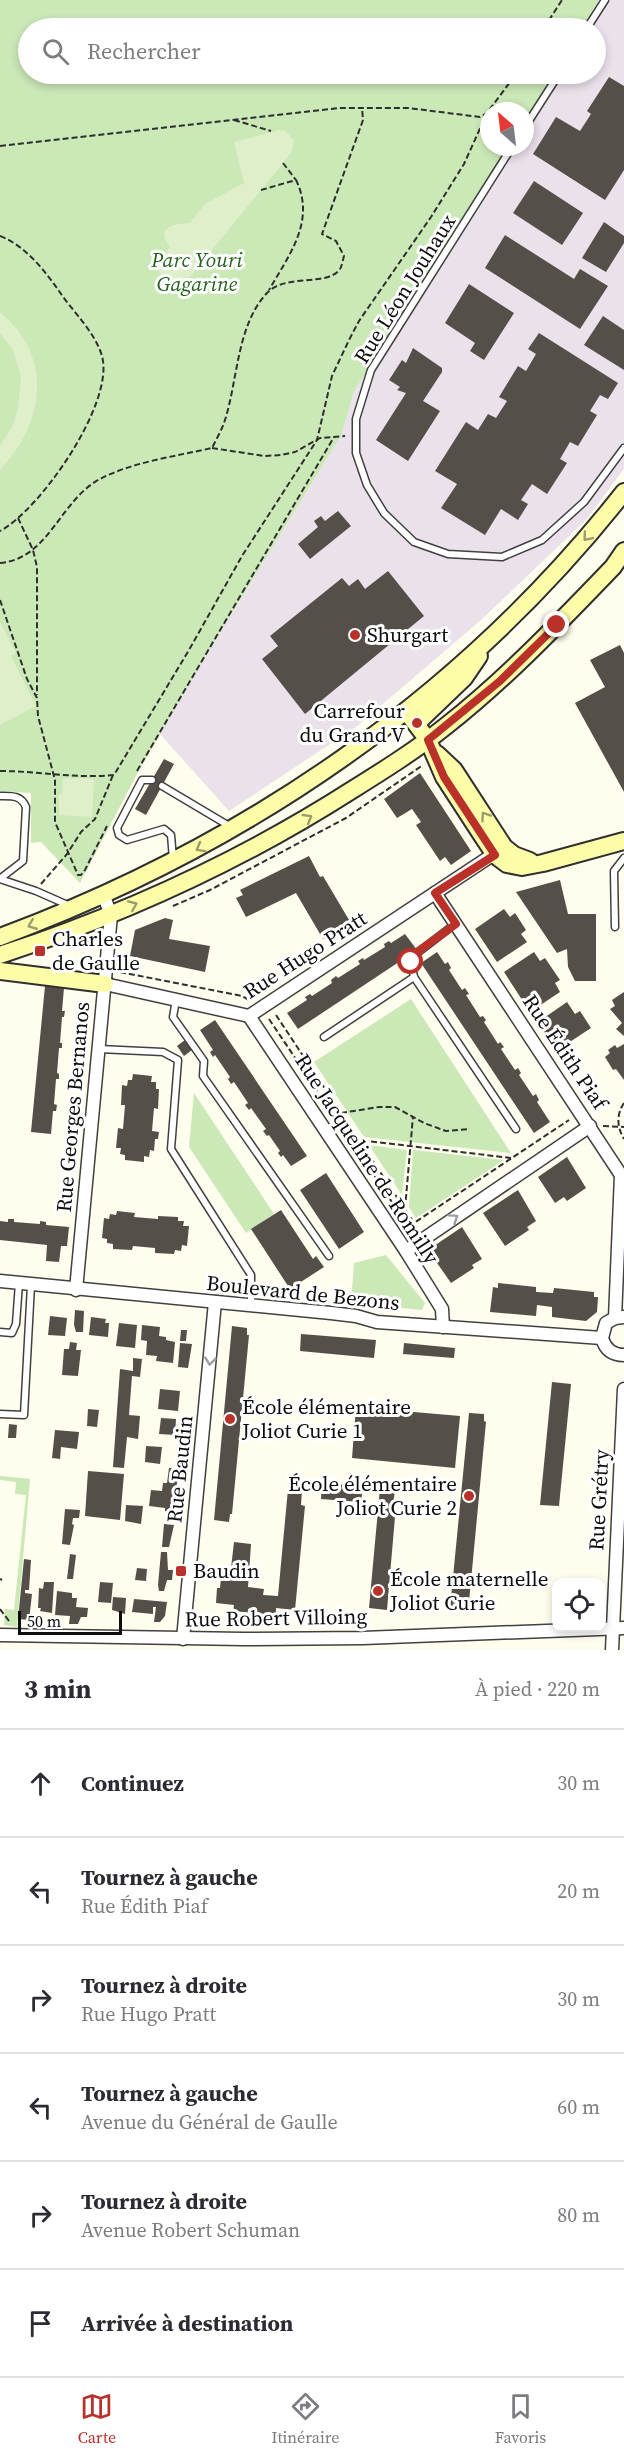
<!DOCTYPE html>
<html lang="fr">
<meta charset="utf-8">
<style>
:root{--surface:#fff;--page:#f7f7f7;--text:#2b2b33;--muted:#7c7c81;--line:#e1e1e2;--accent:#b93128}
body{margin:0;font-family:"Source Serif 4",serif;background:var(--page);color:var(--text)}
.controls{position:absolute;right:18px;bottom:18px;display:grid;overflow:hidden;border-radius:12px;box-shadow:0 3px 9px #0003}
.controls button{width:54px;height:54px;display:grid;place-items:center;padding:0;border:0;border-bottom:2px solid var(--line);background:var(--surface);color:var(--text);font:30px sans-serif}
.compass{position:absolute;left:480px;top:102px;width:54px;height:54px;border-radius:50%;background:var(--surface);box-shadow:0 3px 9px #0003;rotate:332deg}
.scale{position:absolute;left:18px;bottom:15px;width:104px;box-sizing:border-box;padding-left:6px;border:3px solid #0d0d0d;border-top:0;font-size:16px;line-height:21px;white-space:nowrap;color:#0d0d0d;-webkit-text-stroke:4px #fff;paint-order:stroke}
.stop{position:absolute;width:18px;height:18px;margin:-14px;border:4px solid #b93128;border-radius:50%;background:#fff}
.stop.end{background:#b93128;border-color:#fff;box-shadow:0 2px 6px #0008}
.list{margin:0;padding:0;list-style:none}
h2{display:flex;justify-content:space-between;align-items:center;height:78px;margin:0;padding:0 24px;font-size:26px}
h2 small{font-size:20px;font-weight:400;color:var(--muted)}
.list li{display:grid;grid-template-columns:39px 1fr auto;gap:18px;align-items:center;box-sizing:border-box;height:108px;padding:0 24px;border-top:2px solid var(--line)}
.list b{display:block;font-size:22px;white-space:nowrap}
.list p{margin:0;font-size:20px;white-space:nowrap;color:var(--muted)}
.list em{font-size:20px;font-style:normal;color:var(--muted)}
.icon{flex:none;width:33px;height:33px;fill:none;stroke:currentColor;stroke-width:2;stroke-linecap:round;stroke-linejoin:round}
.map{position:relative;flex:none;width:624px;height:1650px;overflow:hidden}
.search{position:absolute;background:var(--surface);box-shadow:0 3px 9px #0003;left:18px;right:18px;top:18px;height:66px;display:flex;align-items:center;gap:15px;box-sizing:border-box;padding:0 21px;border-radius:33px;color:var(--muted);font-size:22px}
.sheet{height:726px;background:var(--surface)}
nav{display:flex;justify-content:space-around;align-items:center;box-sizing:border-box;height:84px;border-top:2px solid var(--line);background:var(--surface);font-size:16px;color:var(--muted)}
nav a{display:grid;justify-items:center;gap:3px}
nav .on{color:var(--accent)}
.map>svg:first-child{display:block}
.industrial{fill:#ebe1eb}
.green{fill:#cbe8b7}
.pitch{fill:#deefc9}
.building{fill:#554f49}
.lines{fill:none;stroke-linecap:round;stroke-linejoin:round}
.service-casing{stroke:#404040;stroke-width:9}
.minor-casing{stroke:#404040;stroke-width:15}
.secondary-casing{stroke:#2f2f2f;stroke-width:20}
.path{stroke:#2f2f2f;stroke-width:2;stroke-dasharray:6 3;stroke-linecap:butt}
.service{stroke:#fff;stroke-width:6}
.minor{stroke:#fff;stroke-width:12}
.secondary{stroke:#fdfda9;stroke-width:16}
.oneway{stroke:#9d9d6b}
.oneway2{stroke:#9e9e9e}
.route{stroke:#b93128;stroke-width:8}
.poi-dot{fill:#b93128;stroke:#fff;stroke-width:2}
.labels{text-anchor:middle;stroke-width:6;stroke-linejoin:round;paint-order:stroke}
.park-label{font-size:21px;font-style:italic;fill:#25631f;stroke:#fff}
.street-label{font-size:21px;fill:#0d0d0d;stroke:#fff}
.poi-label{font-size:21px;fill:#0d0d0d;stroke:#fff;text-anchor:start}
</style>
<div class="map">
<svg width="624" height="1650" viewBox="0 0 624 1650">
<rect width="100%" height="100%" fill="#fffded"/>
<polygon class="industrial" points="599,0 624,0 624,469 586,520 481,620 356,727 229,811 160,734 205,657 342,434 354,391 509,147 525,147 525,121 554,74 596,74 596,28 582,28"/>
<g class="green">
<polygon points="0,0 599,0 582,28 28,28 28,74 554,74 525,121 525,111 489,111 489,147 509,147 423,286 354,391 342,434 205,657 137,774 80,883 41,842 31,843 31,793 0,791"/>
<polygon points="411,999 511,1153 364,1137 314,1062"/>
<polygon points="194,1093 274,1214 246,1233 189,1147"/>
<polygon points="369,1145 407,1150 402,1195"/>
<polygon points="413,1150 504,1160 416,1218 409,1207"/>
<polygon points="386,1255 425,1303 422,1310 351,1303 354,1263"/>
<polygon points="0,1476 30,1479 17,1627 4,1625 5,1609 14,1610 26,1495 15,1494 16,1482 0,1480"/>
</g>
<g class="pitch">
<path d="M279 130 286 131 294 141 292 151 283 163 190 277 174 282C149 273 160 262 170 247 155 227 173 224 190 223L205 204 244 183 234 142Z"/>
<path d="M0 312C54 356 45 423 0 470V446L13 425 18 408 21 377 13 350 0 333Z"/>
<polygon points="0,622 16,653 11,656 36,706 0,725"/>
<polygon points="63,778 94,779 92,817 59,815 59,795 62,794"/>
</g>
<g class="building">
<polygon points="609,77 624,86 624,170 605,200 533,154 556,117 580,131 591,114 587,111"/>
<polygon points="534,181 583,213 562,245 513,213"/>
<polygon points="604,222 624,236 624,243 606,272 582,258"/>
<polygon points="505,235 574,279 580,269 608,286 580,329 485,268"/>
<polygon points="469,284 514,313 484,360 470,351 475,343 445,323"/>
<polygon points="603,316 624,330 624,370 584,345"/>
<polygon points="539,333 618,383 608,399 600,395 590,411 597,415 578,446 570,442 560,459 567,463 547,494 532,484 521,500 528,504 518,520 501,509 485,535 441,508 457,484 435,471 466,422 478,430 488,414 496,418 507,401 499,397 518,366 526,371 536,354 528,349"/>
<polygon points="413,348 442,368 442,372 423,401 440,411 408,461 376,440 406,393 397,390 400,387 389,380 402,360 406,363"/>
<polygon points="338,511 351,526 310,559 298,544 318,527 314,521 321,516 325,521"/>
<polygon points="388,571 424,616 305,714 262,659 278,646 270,636 342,578 349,586 358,579 365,589"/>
<polygon points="620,645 624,653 624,792 575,703 605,687 590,660"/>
<polygon points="164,759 174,764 146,815 135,809"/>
<polygon points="420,773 471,851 451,865 445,857 440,861 416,825 421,822 412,809 397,818 384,799"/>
<polygon points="309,856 320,877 323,876 352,925 323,939 296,893 246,917 236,898 243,895 240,890"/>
<polygon points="560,880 568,914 596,914 596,981 575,981 568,967 567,949 557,953 516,892"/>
<polygon points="504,909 510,917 515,913 526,930 521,934 527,942 497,962 475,929"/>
<polygon points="165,918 173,920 169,939 210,946 205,972 130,956 135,930"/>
<polygon points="405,934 417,950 298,1029 287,1013 307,1000 305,997 310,994 312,996 332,983 331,980 336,976 338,978 360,964 358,961 363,958 364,960 385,947 384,944 389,941 391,943"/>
<polygon points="437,952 445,964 448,962 451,968 449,970 462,990 465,988 469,994 466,995 480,1017 483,1016 486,1020 484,1022 498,1044 500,1042 504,1047 501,1049 515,1070 518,1068 521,1073 519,1075 533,1096 536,1094 539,1100 537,1102 550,1122 534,1133 421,963"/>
<polygon points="534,952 540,961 545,958 560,980 555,983 560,992 530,1012 504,972"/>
<polygon points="45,986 64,988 62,1011 65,1011 64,1017 62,1017 60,1043 62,1043 62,1048 59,1048 57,1073 59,1074 59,1079 56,1079 54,1104 57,1105 56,1111 53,1111 51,1134 31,1132"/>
<polygon points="624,992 624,1036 616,1029 622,1023 610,1009 615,1006 612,1000"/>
<polygon points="567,1002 575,1014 580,1011 591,1028 556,1051 538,1022"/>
<polygon points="215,1020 307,1156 291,1166 283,1155 281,1157 278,1153 280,1151 269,1135 267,1136 263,1131 266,1129 251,1108 249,1110 245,1105 248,1103 234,1082 231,1084 228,1079 230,1077 215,1055 213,1057 210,1052 213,1050 200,1030"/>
<polygon points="185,1040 192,1050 184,1056 177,1046"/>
<polygon points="624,1044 624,1080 616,1069 613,1070 605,1057 610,1053 608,1050 615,1045 617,1048"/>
<polygon points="133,1074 152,1076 151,1082 156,1082 156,1089 159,1089 158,1109 154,1108 152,1131 159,1132 158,1139 155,1139 154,1151 150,1150 149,1157 144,1156 144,1162 125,1160 125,1155 120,1154 121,1148 116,1148 118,1128 123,1129 125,1105 121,1105 122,1085 127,1086 128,1080 132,1080"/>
<polygon points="567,1157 586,1188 567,1201 564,1197 555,1203 538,1177"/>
<polygon points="326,1173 364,1232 339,1249 300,1190"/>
<polygon points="518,1190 536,1221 527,1227 529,1230 505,1246 483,1213"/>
<polygon points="281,1210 313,1259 316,1256 324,1267 290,1289 251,1229"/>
<polygon points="117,1211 135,1213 134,1217 158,1219 158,1216 178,1217 178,1221 184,1221 183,1226 189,1226 187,1246 182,1245 181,1251 175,1250 174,1254 155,1253 155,1248 133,1246 132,1250 113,1249 113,1244 107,1243 107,1239 102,1238 104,1218 109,1219 110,1214 116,1215"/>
<polygon points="8,1219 14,1219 14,1222 40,1224 40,1221 46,1222 46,1225 69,1227 67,1246 61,1246 59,1262 46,1261 47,1245 0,1240 0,1221 8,1222"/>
<polygon points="462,1227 482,1259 472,1265 474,1268 451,1283 428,1250"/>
<polygon points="498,1283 536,1287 536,1292 553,1293 554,1288 594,1292 594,1297 598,1297 597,1312 586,1321 552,1317 552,1307 537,1305 536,1316 490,1312 493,1287 498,1288"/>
<polygon points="75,1310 84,1311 83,1332 76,1332 74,1325"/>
<polygon points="50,1316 67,1318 65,1336 48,1335"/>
<polygon points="91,1317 106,1319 105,1323 109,1323 108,1337 89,1335"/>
<polygon points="119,1323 137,1325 135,1348 116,1346"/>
<polygon points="142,1325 160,1327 159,1336 166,1337 166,1340 175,1342 173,1363 156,1361 157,1356 146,1355 147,1341 141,1340"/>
<polygon points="232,1326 247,1328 247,1335 249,1335 232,1514 230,1514 229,1522 214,1520"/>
<polygon points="181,1330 187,1330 186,1341 180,1341"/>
<polygon points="301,1334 376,1340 374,1358 300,1351"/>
<polygon points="70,1342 77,1343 76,1350 81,1350 78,1376 62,1375 64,1349 69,1349"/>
<polygon points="180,1343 192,1344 188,1368 178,1367"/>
<polygon points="404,1343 455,1348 454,1358 403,1354"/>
<polygon points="133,1358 142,1359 140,1377 132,1376 129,1415 140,1416 138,1439 127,1437 124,1468 113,1467 120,1369 133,1371"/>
<polygon points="552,1382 571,1384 559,1506 540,1505"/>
<polygon points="160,1389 180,1391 178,1411 158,1409"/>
<polygon points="356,1407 460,1416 455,1468 352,1458"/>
<polygon points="88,1409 99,1410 97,1427 87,1426"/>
<polygon points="469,1413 484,1414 484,1421 486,1422 469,1602 466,1602 465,1610 450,1608"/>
<polygon points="161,1418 176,1419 175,1435 159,1434"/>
<polygon points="9,1424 17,1425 16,1438 8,1438"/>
<polygon points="55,1430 79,1432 77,1449 61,1447 60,1459 52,1458"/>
<polygon points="146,1446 162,1447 160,1464 145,1462"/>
<polygon points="169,1468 180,1468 176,1488 179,1488 177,1505 174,1504 173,1512 165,1511 165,1508 149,1506 151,1490 162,1491 163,1483 167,1483"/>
<polygon points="88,1471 124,1474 120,1520 85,1516"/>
<polygon points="322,1483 363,1486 361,1502 321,1499"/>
<polygon points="380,1488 395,1490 393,1505 396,1505 387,1610 369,1608"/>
<polygon points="288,1489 302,1490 301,1505 305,1506 295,1610 276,1608 276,1615 233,1611 234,1605 216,1603 217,1588 220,1588 221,1577 230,1577 234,1542 251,1544 248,1587 264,1589 263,1595 278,1596"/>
<polygon points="126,1505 143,1506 141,1524 125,1521"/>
<polygon points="65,1509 80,1510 79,1518 73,1518 72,1524 74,1525 70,1545 62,1544"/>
<polygon points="164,1524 174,1525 169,1547 162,1547"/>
<polygon points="161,1552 167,1552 168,1570 173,1570 172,1580 167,1580 164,1591 159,1591 158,1585"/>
<polygon points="70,1554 76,1555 73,1579 67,1579"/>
<polygon points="24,1559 31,1560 29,1590 25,1590 25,1593 32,1594 29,1620 18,1619"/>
<polygon points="137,1568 147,1569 146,1581 135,1580"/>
<polygon points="44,1582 54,1582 52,1613 40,1611 41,1608 38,1608 39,1588 43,1589"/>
<polygon points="100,1582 113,1583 111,1603 98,1602"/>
<polygon points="57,1591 72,1593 72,1598 77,1598 76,1607 88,1608 87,1617 81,1617 78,1624 69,1624 70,1616 55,1615"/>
<polygon points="113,1597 126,1598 125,1614 112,1610"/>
<polygon points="134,1599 167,1602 165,1616 160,1622 154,1622 156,1607 153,1607 153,1614 132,1612"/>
</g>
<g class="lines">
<defs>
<g id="service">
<polyline points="587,28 605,0"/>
<polyline points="525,127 559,74"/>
<polyline points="512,147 371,370 356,419 356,453 367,485 384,513 414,542 448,554 502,557 542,540 584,502 624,448"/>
<polyline points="152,780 142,780 117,828 119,835 127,840 164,829 171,835 173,859"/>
<polyline points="162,786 231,827"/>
<path d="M0 796C12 796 21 795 26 807L23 861 1 878"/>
<polyline points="0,879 36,891 70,906"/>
<polyline points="455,924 412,957 411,962 414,977 516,1129"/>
<polyline points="615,927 614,871 624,858"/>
<polyline points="176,1000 173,1017 204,1061 203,1076 329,1256"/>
<polyline points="324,1037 414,977"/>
<polyline points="99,1049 163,1052 178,1060 171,1149 251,1275 251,1305"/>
<polyline points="0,1332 12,1333 16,1324 19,1283"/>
<polyline points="0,1414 24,1415 31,1285"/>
</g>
<g id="minor">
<polyline points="435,893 621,1175 615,1318"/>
<polyline points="105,984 249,1016 500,850"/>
<polyline points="249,1016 406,1251 442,1309 443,1327"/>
<polyline points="406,1251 590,1126"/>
<polyline points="0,1281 331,1313 356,1316 377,1322 602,1338"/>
<polyline points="76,1290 111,915 103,894"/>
<path d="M624 1317 615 1318 606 1323 602 1338C605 1349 612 1355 624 1355"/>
<polyline points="0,1635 243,1639 363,1638 624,1628"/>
<polyline points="183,1639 215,1302"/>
<polyline points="612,1650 624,1389"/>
</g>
<g id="secondary">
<polyline points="406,711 428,740 444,777 481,834 495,855 507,864 522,867 543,863 624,841"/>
<polyline points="417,723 464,678 479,656"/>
<polyline points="437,754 454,770 504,847 514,855 530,861"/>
<path d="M0 937C245 846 461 699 624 492"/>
<path d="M0 955C125 914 241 861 352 790 384 770 416 750 446 726 506 679 560 622 613 567L624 551"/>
<polyline points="0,971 105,984"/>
</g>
</defs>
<use href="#service" class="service-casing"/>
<use href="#minor" class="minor-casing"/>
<use href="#secondary" class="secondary-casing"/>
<g class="path">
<polyline points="544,28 562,0"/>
<polyline points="234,120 271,131"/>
<polyline points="0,146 339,108 408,108 480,117 487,113 516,74"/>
<polyline points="283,163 296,180"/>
<path d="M261 190 296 180C316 221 289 255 269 290"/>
<path d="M0 236C26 246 44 270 59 291 73 312 95 332 102 356 115 403 40 510 0 531"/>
<polyline points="212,448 264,456 281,455 295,452 320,438 345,436"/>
<polyline points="18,518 33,550 37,567 37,695"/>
<path d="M0 563C49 559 60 500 100 479 132 462 177 456 212 448 216 440 221 431 224 423 238 382 236 326 267 293 286 273 327 287 340 269 342 266 343 259 344 256L336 241 322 234 363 120 362 108"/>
<polyline points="0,600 27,679 37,698 38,716 55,780 55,822 78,875 81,875 85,870 107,826"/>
<path d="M0 771C38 771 76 779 114 775L189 650 242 556 317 440 332 376 349 340 359 321 431 217 464 164 487 113"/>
<polyline points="137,771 334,437"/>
<polyline points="41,884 67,854 81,832 95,819 113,775"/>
<polyline points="173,906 210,890 346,818 423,765"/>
<polyline points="120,972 242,996 249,1000"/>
<polyline points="276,1015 414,1223 569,1120"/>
<polyline points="269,1019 412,1232"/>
<path d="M624 1103C616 1115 617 1127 624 1139"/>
<polyline points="341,1113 379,1107 395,1107 424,1123 446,1131 470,1129"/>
<polyline points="603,1126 624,1127"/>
<polyline points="354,1143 359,1140 511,1158"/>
<polyline points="405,1209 413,1116"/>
<polyline points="0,1579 2,1580"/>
<polyline points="0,1609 9,1621"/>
</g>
<use href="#service" class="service"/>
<use href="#minor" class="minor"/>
<use href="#secondary" class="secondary"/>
</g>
<defs><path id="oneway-chevron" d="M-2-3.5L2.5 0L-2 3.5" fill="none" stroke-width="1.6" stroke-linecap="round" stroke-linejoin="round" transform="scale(1.5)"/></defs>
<g class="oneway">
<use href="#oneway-chevron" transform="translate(587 537) rotate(130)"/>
<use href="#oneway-chevron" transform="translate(485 816) rotate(-124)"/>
<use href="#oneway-chevron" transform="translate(308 818) rotate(-31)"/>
<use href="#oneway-chevron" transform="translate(200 848) rotate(151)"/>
<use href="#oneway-chevron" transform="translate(133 905) rotate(-23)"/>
<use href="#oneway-chevron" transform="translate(32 925) rotate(158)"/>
</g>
<g class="oneway2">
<use href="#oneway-chevron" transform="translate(454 1218) rotate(-34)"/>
<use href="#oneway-chevron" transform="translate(210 1361) rotate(96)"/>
</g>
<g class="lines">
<polyline class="route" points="411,962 417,952 456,924 435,893 495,855 444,777 428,740 500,681 557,625"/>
</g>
<g class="poi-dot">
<circle cx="355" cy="635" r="6"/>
<circle cx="417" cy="723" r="6"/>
<rect x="34" y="945" width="12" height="12" rx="3"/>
<circle cx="230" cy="1419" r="6"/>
<circle cx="469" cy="1496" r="6"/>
<rect x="175" y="1565" width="12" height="12" rx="3"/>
<circle cx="378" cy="1591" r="6"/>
</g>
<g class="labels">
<g class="park-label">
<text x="197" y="267">Parc Youri<tspan x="197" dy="24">Gagarine</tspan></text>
</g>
<g class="street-label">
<text transform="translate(405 289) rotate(-58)" y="7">Rue Léon Jouhaux</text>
<text transform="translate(305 955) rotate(-33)" y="7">Rue Hugo Pratt</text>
<text transform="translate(565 1052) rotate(56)" y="7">Rue Édith Piaf</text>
<text transform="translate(73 1107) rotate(-85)" y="7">Rue Georges Bernanos</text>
<text transform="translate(367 1159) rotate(57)" y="7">Rue Jacqueline de Romilly</text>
<text transform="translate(303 1293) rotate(6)" y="7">Boulevard de Bezons</text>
<text transform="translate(180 1469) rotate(-84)" y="7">Rue Baudin</text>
<text transform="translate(599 1500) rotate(-87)" y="7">Rue Grétry</text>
<text transform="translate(276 1618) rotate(-1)" y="7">Rue Robert Villoing</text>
</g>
<g class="poi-label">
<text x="367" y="642">Shurgart</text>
<text x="405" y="718" text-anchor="end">Carrefour<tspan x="405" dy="24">du Grand V</tspan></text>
<text x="52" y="946">Charles<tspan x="52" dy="24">de Gaulle</tspan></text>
<text x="242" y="1414">École élémentaire<tspan x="242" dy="24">Joliot Curie 1</tspan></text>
<text x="457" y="1491" text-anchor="end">École élémentaire<tspan x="457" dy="24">Joliot Curie 2</tspan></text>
<text x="193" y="1578">Baudin</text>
<text x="390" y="1586">École maternelle<tspan x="390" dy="24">Joliot Curie</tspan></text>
</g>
</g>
</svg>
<div class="controls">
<button><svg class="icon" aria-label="locate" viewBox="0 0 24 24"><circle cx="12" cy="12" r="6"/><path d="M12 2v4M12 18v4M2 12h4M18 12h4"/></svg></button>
</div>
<svg class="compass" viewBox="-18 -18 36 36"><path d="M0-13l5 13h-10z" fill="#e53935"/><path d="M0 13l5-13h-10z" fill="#7c7c81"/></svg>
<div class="scale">50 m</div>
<div class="stop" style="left:411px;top:962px"></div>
<div class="stop end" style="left:557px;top:625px"></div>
<div class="search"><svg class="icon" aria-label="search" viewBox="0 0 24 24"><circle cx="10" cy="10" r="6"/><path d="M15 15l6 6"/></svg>Rechercher</div>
</div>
<section class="sheet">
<h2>3 min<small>À pied · 220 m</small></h2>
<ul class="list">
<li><svg class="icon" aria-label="ahead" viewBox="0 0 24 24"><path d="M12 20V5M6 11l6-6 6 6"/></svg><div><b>Continuez</b></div><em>30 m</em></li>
<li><svg class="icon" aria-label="left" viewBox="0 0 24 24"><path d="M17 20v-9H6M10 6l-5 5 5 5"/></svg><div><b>Tournez à gauche</b><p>Rue Édith Piaf</p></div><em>20 m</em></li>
<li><svg class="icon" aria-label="right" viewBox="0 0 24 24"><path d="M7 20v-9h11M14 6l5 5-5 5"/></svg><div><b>Tournez à droite</b><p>Rue Hugo Pratt</p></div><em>30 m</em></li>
<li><svg class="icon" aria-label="left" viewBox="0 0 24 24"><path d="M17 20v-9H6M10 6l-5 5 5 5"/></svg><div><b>Tournez à gauche</b><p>Avenue du Général de Gaulle</p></div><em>60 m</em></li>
<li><svg class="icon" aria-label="right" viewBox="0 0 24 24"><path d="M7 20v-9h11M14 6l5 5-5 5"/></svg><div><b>Tournez à droite</b><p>Avenue Robert Schuman</p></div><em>80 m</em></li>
<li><svg class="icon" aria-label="arrive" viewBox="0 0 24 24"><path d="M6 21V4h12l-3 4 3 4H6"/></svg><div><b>Arrivée à destination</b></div></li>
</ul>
</section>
<nav>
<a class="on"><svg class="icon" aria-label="map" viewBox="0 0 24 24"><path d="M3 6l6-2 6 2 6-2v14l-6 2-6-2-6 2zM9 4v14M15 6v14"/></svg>Carte</a>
<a><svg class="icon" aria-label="directions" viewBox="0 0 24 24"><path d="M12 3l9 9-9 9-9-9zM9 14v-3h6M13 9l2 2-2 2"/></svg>Itinéraire</a>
<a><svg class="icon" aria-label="saved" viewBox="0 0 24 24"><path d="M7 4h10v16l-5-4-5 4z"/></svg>Favoris</a>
</nav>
